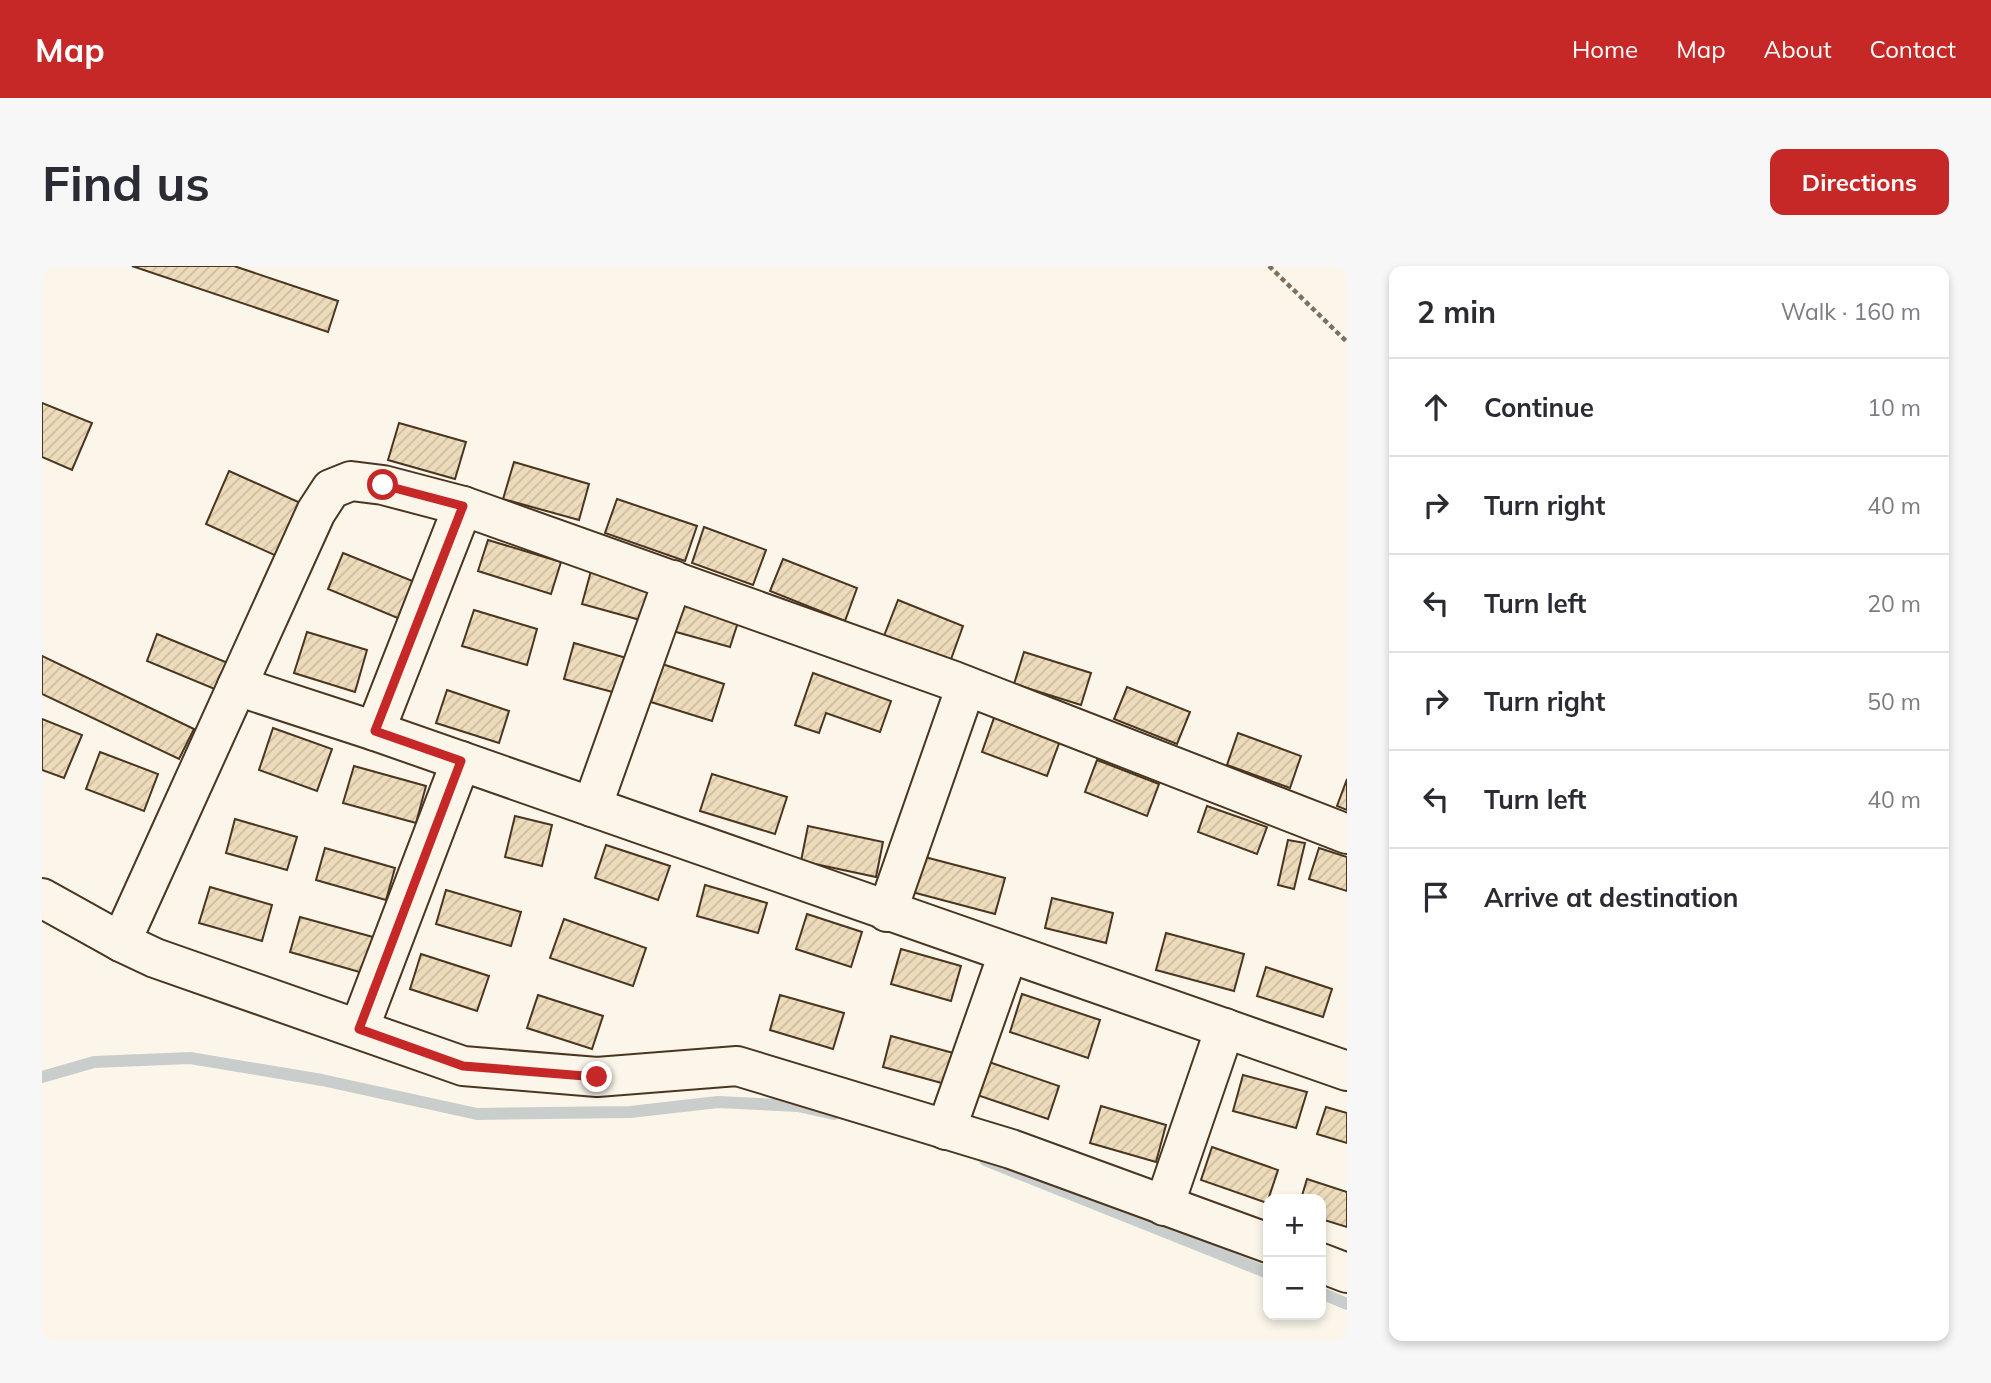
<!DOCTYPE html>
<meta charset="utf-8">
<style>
:root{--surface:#fff;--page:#f7f7f7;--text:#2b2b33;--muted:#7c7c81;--line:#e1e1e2;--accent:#c62828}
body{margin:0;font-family:Mulish,sans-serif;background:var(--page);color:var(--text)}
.controls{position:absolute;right:21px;bottom:21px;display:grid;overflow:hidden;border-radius:14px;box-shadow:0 4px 10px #0003}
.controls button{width:63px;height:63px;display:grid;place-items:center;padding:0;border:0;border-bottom:2px solid var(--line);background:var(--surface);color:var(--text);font:35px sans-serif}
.stop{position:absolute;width:21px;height:21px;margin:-16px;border:5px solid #c62828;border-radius:50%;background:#fff}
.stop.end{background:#c62828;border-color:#fff;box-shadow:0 2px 7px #0008}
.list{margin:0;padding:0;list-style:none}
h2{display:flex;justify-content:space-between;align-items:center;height:91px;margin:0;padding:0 28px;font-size:30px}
h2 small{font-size:23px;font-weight:400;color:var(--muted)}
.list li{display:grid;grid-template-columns:46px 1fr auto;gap:21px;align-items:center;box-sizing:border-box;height:98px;padding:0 28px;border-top:2px solid var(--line)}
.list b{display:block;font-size:26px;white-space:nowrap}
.list em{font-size:23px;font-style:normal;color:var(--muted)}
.icon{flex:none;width:38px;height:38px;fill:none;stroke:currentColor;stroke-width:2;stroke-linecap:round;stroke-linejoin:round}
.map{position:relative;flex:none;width:1305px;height:1075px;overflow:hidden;border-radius:14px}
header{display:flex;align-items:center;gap:42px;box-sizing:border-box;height:98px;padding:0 35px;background:var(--accent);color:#fff}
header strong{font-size:33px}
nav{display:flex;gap:38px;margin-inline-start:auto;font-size:24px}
.intro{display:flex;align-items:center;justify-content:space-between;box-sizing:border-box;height:168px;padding:0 42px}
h1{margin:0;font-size:49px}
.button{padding:18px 32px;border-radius:14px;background:var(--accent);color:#fff;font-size:24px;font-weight:700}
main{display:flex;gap:42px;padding:0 42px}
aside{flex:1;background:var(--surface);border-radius:14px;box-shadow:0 4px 10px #0003}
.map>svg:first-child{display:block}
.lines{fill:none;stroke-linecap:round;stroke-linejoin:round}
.stream{stroke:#c9cecd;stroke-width:12}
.building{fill:url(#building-hatch);stroke:#4a3520;stroke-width:2}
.minor-casing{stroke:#4a3520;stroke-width:42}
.path{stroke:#7f6f5c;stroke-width:4.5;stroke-dasharray:5 3.5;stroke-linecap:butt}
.minor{stroke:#fbf6e9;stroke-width:38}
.route{stroke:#c62828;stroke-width:9}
</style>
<header>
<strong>Map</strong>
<nav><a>Home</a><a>Map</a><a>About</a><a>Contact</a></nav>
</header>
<div class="intro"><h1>Find us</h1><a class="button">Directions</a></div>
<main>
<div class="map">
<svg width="1305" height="1075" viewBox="0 0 1305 1075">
<defs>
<pattern id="building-hatch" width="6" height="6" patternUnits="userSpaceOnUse" patternTransform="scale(1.75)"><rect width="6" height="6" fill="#ecdcbc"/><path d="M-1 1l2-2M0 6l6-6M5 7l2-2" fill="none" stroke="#ccbda1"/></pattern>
</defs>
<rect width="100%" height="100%" fill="#fbf6e9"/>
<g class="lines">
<g class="stream">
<polyline points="0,811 52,796 148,792 280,814 435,848 588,846 676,836 756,840 792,848"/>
<polyline points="943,894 1226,1007"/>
<polyline points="1279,1027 1305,1038"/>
</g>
</g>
<g class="building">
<polygon points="90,0 192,0 296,35 286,66"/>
<polygon points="0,137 50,157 30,204 0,191"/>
<polygon points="357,157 424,176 413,213 346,194"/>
<polygon points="472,196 547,218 537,254 461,233"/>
<polygon points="187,205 263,239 239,292 164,258"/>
<polygon points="575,233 655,260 643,295 563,267"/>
<polygon points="662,261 724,284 711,319 650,297"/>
<polygon points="446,274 519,296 509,328 436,305"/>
<polygon points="301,287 373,316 358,353 286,323"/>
<polygon points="741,293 815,322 803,355 728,325"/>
<polygon points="549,305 618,324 609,357 540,338"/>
<polygon points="636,332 698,350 688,381 627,364"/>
<polygon points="856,334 921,360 908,396 842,370"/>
<polygon points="432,344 495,363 485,399 420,380"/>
<polygon points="265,366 325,384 313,426 252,407"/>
<polygon points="115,368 186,397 175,424 105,395"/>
<polygon points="532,377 588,393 578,428 522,413"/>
<polygon points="982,386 1049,407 1039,439 972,418"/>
<polygon points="0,390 152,463 137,493 0,428"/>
<polygon points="620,398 682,418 670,455 609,436"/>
<polygon points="771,407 849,435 838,466 784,447 777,467 753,459"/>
<polygon points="1085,421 1148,446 1135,478 1072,453"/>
<polygon points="405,424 467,445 457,477 394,457"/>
<polygon points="953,449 1019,472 1005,510 940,486"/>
<polygon points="0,453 40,469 22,512 0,504"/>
<polygon points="231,462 290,483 275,525 217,504"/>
<polygon points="1196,467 1259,490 1248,522 1185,499"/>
<polygon points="58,486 116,508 102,545 44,523"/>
<polygon points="1055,494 1117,518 1105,550 1043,526"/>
<polygon points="312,500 384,520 374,557 301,537"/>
<polygon points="670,508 745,531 733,568 658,545"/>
<polygon points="1305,513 1305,544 1295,540"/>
<polygon points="1165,540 1225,561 1215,588 1156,566"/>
<polygon points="473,550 510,559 500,600 463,591"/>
<polygon points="193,553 255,571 245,604 184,587"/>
<polygon points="766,560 841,576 834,611 759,595"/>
<polygon points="1246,574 1263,577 1252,623 1236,619"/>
<polygon points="564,579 628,600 616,634 553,612"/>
<polygon points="283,582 353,602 344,634 274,614"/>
<polygon points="1277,582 1305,591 1305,625 1267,613"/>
<polygon points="879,590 963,612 953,648 870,626"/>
<polygon points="663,619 725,637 716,667 655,650"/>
<polygon points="168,621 230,639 220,675 157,657"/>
<polygon points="404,624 479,646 469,680 394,658"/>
<polygon points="1010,632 1071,647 1064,677 1003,662"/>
<polygon points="765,648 820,666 809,701 754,683"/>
<polygon points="258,651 331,671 321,707 248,686"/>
<polygon points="522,653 604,682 591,720 508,692"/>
<polygon points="1124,667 1202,688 1192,725 1114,704"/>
<polygon points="859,683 919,700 909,735 849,718"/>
<polygon points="379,688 447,710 435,745 368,723"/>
<polygon points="1224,701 1290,723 1281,751 1215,730"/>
<polygon points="980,728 1058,754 1046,792 968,766"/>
<polygon points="496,729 561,750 550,783 485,762"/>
<polygon points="738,729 802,747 791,783 728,764"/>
<polygon points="849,770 915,788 907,819 841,801"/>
<polygon points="947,796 1017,820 1006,853 935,829"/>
<polygon points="1201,809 1265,826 1254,862 1191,845"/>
<polygon points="1059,840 1124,859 1114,896 1048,877"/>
<polygon points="1284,841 1305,847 1305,877 1275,868"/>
<polygon points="1170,881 1236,904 1225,937 1159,914"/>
<polygon points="1265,913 1305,926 1305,961 1279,953 1279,933 1259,933"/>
</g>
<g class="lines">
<defs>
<g id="minor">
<polyline points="195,420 333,465 1305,805"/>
<polyline points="333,465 421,240"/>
<polyline points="550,541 631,314"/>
<polyline points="0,632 79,676 113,692 421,800 555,811 695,800 969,883 1226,977"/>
<polyline points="845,646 924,420"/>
<polyline points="79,676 274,246 289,223 309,215 341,219 421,240 912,415 1305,568"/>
<polyline points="317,763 419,495"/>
<polyline points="904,864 966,688"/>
<polyline points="1122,940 1183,762"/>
<polyline points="1279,997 1305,1007"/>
</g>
</defs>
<use href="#minor" class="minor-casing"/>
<polyline class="path" points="1227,0 1305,76"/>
<use href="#minor" class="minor"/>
</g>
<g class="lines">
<polyline class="route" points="341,219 421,240 333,465 419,495 317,763 421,800 555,811"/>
</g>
</svg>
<div class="controls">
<button>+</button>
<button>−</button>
</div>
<div class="stop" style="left:341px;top:219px"></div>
<div class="stop end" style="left:555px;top:811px"></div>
</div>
<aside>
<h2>2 min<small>Walk · 160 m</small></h2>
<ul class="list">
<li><svg class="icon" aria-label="ahead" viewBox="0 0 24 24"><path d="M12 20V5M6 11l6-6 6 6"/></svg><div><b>Continue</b></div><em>10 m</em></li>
<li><svg class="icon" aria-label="right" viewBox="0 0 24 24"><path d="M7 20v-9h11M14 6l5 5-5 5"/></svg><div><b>Turn right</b></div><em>40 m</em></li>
<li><svg class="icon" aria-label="left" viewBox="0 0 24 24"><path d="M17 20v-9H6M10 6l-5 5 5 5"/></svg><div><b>Turn left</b></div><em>20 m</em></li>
<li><svg class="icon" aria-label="right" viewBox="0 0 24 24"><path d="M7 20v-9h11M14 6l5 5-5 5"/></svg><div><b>Turn right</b></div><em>50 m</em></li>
<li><svg class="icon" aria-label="left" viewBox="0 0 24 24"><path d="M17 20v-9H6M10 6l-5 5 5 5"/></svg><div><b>Turn left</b></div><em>40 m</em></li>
<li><svg class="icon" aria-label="arrive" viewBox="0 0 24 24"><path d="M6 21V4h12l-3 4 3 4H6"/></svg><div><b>Arrive at destination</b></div></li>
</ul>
</aside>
</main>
